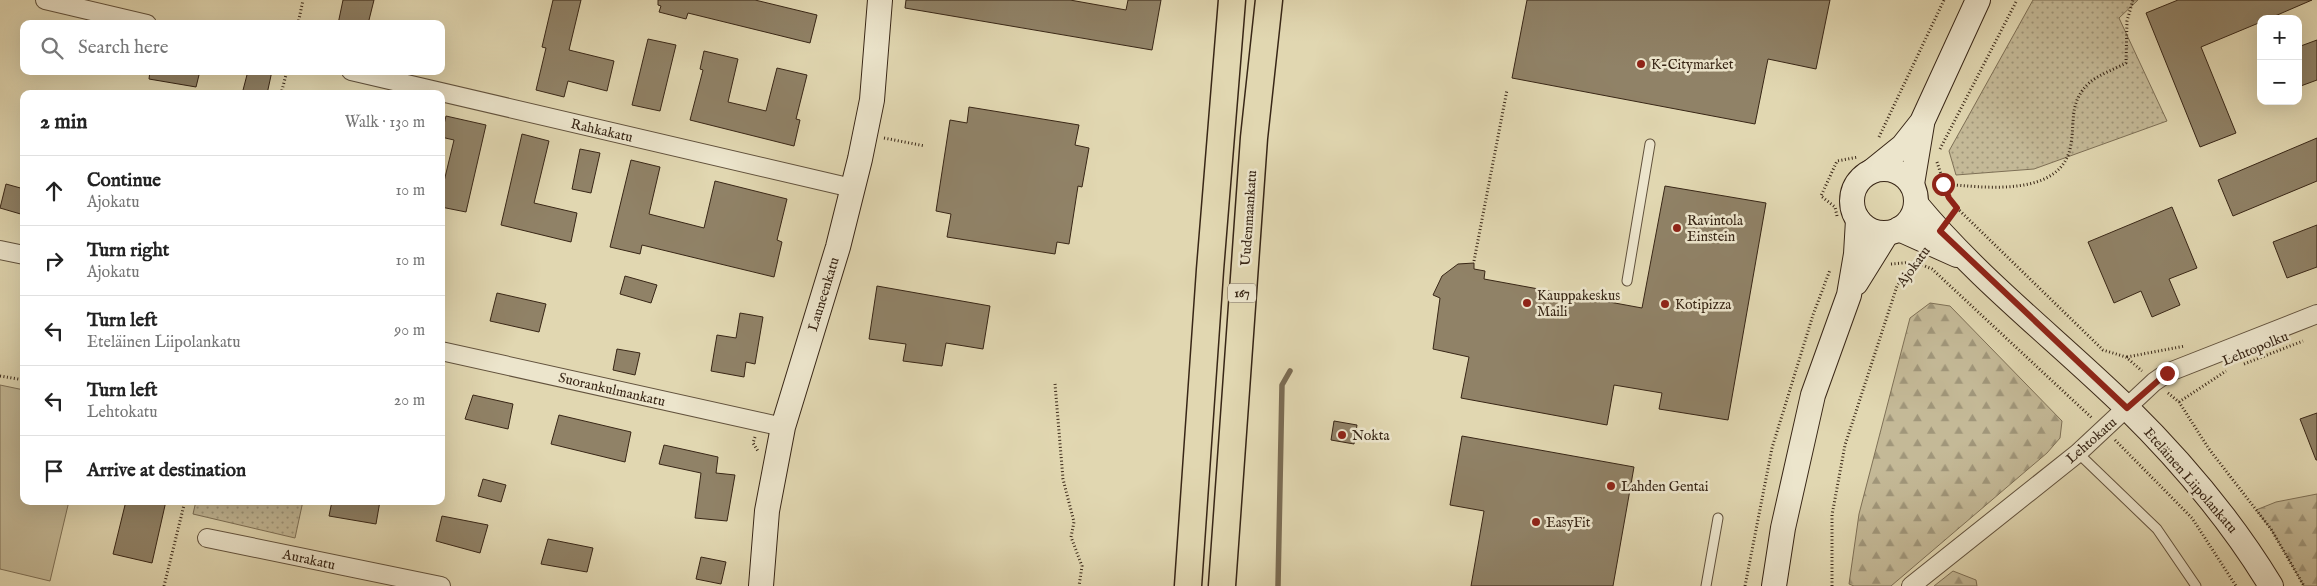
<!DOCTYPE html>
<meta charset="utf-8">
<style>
:root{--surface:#fff;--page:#f2f2f2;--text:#222;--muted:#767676;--line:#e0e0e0}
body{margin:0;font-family:"IM FELL English",serif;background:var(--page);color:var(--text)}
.controls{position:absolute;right:15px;top:15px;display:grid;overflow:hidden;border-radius:10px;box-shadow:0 5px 20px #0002}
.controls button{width:45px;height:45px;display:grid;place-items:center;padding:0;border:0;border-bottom:1px solid var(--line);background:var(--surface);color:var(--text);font:25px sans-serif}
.stop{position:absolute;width:15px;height:15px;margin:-11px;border:4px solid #8f2418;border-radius:50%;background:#fff}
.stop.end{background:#8f2418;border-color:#fff;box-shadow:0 1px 5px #0008}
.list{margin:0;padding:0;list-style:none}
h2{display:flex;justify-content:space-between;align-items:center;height:65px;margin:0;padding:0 20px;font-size:21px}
h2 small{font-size:16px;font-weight:400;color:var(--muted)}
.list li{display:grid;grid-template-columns:32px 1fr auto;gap:15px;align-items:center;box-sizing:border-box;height:70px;padding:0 20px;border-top:1px solid var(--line)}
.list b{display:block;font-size:19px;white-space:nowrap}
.list p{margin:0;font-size:16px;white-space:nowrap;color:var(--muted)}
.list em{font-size:16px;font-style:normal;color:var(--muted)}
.icon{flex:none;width:28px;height:28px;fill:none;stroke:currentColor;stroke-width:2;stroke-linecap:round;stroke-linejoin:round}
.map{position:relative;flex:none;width:2317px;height:586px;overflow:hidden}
.search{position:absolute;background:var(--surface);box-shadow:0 5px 20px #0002;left:20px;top:20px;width:425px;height:55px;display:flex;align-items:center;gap:12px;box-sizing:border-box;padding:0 18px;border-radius:10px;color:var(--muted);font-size:19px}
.panel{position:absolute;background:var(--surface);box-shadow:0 5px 20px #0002;left:20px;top:90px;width:425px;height:415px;border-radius:10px}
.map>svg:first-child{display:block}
.grass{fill:#c4b997;stroke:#7e7056}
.forest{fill:url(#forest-firs);stroke:#7e7056}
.park{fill:url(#park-dots);stroke:#7e7056}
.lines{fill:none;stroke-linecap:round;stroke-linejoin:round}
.stream{stroke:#7b6c53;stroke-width:5.5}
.building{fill:#908267;stroke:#382616}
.lane-casing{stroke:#62523d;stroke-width:11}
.street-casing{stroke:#62523d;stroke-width:20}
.secondary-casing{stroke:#382616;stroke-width:26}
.primary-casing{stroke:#382616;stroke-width:29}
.path{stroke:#382616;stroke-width:3;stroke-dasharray:1 2.5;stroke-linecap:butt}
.lane{stroke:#ece5cc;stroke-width:9}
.street{stroke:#ece5cc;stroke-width:18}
.secondary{stroke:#ece5cc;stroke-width:24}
.primary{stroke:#e1d7b1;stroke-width:26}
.route{stroke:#8f2418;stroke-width:6}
.poi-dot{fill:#8f2418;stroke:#ece5cc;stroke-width:2}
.labels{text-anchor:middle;stroke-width:5;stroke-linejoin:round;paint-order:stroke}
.shield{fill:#ece5cc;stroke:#6e5f4d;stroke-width:1}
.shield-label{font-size:12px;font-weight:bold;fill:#382616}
.poi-label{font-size:14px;fill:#382616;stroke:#ece5cc;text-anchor:start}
.street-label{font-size:14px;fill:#382616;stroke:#ece5cc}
</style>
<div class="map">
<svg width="2317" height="586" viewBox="0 0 2317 586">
<defs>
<pattern id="forest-firs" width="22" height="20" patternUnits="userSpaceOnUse" patternTransform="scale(1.25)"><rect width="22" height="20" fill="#c4b997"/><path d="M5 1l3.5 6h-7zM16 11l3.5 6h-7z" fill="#a0967a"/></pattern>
<pattern id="park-dots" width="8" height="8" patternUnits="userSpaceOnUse" patternTransform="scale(1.25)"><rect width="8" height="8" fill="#c4b997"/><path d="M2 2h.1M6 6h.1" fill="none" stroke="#a0967a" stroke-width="1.8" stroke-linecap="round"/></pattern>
</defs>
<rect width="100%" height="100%" fill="#e1d7b1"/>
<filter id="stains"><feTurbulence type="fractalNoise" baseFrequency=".004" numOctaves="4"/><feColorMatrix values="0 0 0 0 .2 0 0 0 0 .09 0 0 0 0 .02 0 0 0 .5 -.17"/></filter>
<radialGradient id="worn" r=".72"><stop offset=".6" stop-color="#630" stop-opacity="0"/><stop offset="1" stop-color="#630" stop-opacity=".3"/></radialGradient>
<polygon class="grass" points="0,385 24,390 24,501 69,501 50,581 0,569"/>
<g class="forest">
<polygon points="1930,303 1950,306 2062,421 2060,438 2047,453 1891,586 1854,586 1849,584 1859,514 1910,318"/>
<polygon points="2317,494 2317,586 2304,586 2271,529 2256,510 2276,502"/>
<polygon points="1953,571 1976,580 1977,586 1934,586"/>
</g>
<g class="park">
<polygon points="2033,0 2138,0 2119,18 2167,121 2034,169 1956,175 1949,151"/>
<polygon points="196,501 303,501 295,538 193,514"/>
</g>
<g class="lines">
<polyline class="stream" points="1278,586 1282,385 1290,371"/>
</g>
<g class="building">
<polygon points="343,0 374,0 368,24 338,24"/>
<polygon points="553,0 581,0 569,50 614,61 607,91 568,81 564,97 536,90 546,48 542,47"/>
<polygon points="658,0 755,0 817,15 810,43 688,13 686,19 659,12 661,6 658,5"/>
<polygon points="906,0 1070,0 1126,10 1128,0 1161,0 1152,50 905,8"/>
<polygon points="1527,0 1830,0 1816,69 1768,59 1755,124 1512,78"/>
<polygon points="2178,0 2312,0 2268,19 2261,19 2261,22 2201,47 2236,133 2200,147 2146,13"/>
<polygon points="648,39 676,45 660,111 632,105"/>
<polygon points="2317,40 2317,80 2298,87 2298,47"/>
<polygon points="704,51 738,59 728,102 766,111 777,68 807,75 796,119 800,120 794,146 690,120 703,70 700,69"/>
<polygon points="150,71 200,71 196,87 149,79"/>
<polygon points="248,71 272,71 267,94 242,94"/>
<polygon points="969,107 1079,125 1075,145 1089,148 1082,187 1078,186 1069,244 1057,242 1055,254 947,237 951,214 936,211 950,120 967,123"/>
<polygon points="446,116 486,125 466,212 441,207 441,194 454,140 441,137"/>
<polygon points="522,134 549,141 534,203 577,213 571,242 501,225"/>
<polygon points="2317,138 2317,181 2233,216 2218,180"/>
<polygon points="580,149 600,153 591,193 572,189"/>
<polygon points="631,160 660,167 649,214 704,228 715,181 787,199 777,240 782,242 774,277 642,245 640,254 610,247"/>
<polygon points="6,184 24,189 24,215 0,208"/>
<polygon points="1665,186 1766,203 1728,420 1659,409 1662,393 1614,385 1607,425 1461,398 1469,357 1433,349 1440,298 1433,295 1442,276 1458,264 1474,263 1474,269 1485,271 1484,279 1642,308"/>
<polygon points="2172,207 2197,268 2169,279 2180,305 2152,317 2141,291 2114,303 2088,242"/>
<polygon points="2317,225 2317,267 2287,278 2273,242"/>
<polygon points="625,276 657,285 651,303 620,294"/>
<polygon points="877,286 990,306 983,349 946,343 942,366 903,361 906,344 869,339"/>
<polygon points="497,293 546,304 539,332 490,321"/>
<polygon points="740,313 763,317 755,364 746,362 744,377 711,371 717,335 736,338"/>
<polygon points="617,349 640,353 635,375 613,370"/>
<polygon points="473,395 513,404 508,429 465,419"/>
<polygon points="2317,413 2317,460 2316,460 2300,419"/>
<polygon points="559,415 631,432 625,462 551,444"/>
<polygon points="1334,421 1357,425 1354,444 1331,440"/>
<polygon points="1462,436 1634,467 1613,586 1471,586 1484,511 1450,505"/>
<polygon points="664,445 718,457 716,473 735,475 727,521 695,518 701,473 659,464"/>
<polygon points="483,479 506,485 501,502 478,496"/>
<polygon points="126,501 166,501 152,563 113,554"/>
<polygon points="332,501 380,501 376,524 329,516"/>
<polygon points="442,516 488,525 480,553 436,541"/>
<polygon points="548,539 593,548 587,572 541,564"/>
<polygon points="701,557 726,562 721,584 696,579"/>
</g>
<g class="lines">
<defs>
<g id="lane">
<polyline points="1627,281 1650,144"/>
<polyline points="2078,453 2157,529 2196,586"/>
<polyline points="1706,586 1718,518"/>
</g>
<g id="street">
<polyline points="45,0 147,24"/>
<polyline points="351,71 852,188"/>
<polyline points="0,250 24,255"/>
<polyline points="441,351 783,427"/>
<polyline points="207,538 441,586"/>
<polyline points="1911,586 2078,453 2154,382 2167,373 2317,314"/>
</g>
<g id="secondary">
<circle cx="1884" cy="201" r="32"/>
<polyline points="1872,171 1903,146 1922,122 1978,0"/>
<polyline points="1912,184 1922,124"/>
<path d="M1916 204C1978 279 2056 339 2126 407 2181 461 2231 520 2271 586"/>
<polyline points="1899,229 1957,255"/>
<polyline points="1856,283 1887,233"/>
<polyline points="761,586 767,511 783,427 838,247 860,159 872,100 880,0"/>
<polyline points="1774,586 1783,528 1813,395 1849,295 1856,254 1858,220"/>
</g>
<g id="primary">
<polyline points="1188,586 1210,270 1232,0"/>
<polyline points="1222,586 1254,138 1269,0"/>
</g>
</defs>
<use href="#lane" class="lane-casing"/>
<use href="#street" class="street-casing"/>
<use href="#secondary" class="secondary-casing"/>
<use href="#primary" class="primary-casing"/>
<g class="path">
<polyline points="298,24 303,0"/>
<polyline points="281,94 287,71"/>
<polyline points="1879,137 1944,0"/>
<polyline points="884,138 925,146"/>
<polyline points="1940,149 2017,0"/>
<polyline points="1937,162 1949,199 1957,208 1951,216"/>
<path d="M1943 184C1983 187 2063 199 2071 144 2075 120 2069 102 2089 83 2098 75 2115 69 2126 63L2127 21 2133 0"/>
<polyline points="1957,208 2103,350 2126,357 2142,371"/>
<polyline points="1837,216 1835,207 1821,196 1837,161 1858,157"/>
<polyline points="1474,261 1507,90"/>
<polyline points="1891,264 1915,262 1932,269 2092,418"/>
<polyline points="2127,357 2185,346"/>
<polyline points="2244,364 2303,341"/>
<polyline points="0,376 24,380"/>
<polyline points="1055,384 1063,479 1074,522 1071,537 1082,566 1079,586"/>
<polyline points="2168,393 2179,402 2209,449 2271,529 2304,586"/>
<polyline points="2179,402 2226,371"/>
<polyline points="755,437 753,443 758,451"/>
<polyline points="2115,440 2192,518 2236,586"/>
<polyline points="164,586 185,501"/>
<polyline points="1745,586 1772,448 1813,315 1830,270"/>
<polyline points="1832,586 1832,515 1845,445 1897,286 1918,258"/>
</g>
<use href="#lane" class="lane"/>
<use href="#street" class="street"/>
<use href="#secondary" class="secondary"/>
<use href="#primary" class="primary"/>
</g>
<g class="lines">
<polyline class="route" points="1943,184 1949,198 1957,208 1940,231 2127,408 2167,373"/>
</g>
<g class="poi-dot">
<circle cx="1641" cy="64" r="5"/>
<circle cx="1677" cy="228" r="5"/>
<circle cx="1527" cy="303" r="5"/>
<circle cx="1665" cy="304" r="5"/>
<circle cx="1342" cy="435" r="5"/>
<circle cx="1611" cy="486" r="5"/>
<circle cx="1536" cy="522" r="5"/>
</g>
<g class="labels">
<rect class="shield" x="1228" y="283.5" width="28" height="19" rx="4"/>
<g class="shield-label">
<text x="1242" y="297">167</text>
</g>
<g class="poi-label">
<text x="1651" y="69">K-Citymarket</text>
<text x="1687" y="225">Ravintola<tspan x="1687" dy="16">Einstein</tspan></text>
<text x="1537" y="300">Kauppakeskus<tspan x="1537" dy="16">Maili</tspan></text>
<text x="1675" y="309">Kotipizza</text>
<text x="1352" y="440">Nokta</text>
<text x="1621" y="491">Lahden Gentai</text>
<text x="1546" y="527">EasyFit</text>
</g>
<g class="street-label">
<text transform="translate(602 130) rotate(13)" y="5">Rahkakatu</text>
<text transform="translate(1248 218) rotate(-86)" y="5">Uudenmaankatu</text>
<text transform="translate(1913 266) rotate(-54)" y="5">Ajokatu</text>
<text transform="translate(823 294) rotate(-73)" y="5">Launeenkatu</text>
<text transform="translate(2255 348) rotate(-22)" y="5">Lehtopolku</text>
<text transform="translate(612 389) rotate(13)" y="5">Suorankulmankatu</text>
<text transform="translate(2091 440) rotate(-41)" y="5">Lehtokatu</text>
<text transform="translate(2191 480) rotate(49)" y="5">Eteläinen Liipolankatu</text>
<text transform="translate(309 559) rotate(12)" y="5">Aurakatu</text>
</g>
</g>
<rect width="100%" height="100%" filter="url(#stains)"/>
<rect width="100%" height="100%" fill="url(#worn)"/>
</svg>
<div class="controls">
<button>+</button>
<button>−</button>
</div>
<div class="stop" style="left:1943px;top:184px"></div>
<div class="stop end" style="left:2167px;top:373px"></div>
<div class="search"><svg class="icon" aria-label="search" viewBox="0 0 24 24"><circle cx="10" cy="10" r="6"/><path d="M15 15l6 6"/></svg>Search here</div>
<section class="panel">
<h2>2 min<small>Walk · 130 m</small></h2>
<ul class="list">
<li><svg class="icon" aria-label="ahead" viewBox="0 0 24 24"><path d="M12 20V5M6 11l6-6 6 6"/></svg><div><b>Continue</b><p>Ajokatu</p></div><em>10 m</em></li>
<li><svg class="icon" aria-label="right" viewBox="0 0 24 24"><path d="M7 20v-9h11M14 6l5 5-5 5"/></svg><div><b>Turn right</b><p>Ajokatu</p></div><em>10 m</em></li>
<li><svg class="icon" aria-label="left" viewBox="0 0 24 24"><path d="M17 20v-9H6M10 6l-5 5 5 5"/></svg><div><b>Turn left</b><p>Eteläinen Liipolankatu</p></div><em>90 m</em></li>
<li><svg class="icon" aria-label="left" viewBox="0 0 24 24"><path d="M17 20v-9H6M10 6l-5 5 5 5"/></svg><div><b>Turn left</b><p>Lehtokatu</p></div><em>20 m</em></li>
<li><svg class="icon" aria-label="arrive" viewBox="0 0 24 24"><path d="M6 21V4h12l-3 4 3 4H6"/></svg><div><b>Arrive at destination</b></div></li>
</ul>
</section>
</div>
